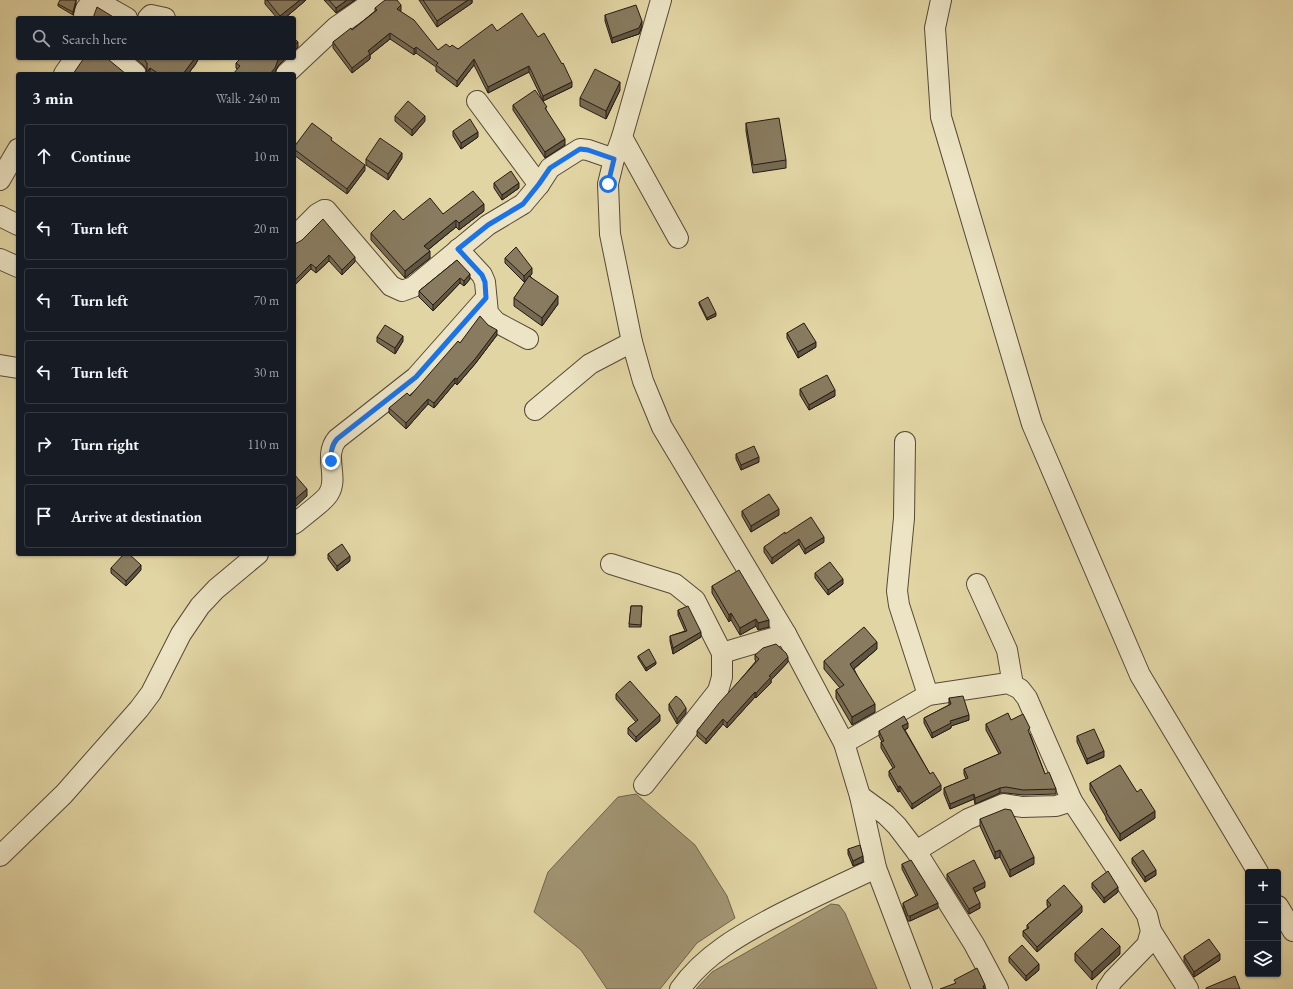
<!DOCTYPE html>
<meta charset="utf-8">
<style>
:root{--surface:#171b24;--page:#20242c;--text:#f1f3f6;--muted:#9ea1a6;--line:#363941}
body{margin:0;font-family:"EB Garamond",serif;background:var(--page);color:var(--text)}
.controls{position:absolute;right:12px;bottom:12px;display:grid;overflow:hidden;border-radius:4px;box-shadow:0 1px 3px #0004}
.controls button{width:36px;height:36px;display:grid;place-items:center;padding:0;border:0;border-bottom:1px solid var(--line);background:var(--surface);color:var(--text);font:20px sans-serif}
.stop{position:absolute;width:12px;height:12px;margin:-9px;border:3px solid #1a73e8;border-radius:50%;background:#fff}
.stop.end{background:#1a73e8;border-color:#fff;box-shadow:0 1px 4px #0008}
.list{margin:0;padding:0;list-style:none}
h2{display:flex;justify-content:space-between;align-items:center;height:52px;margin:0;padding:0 16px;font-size:17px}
h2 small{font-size:13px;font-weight:400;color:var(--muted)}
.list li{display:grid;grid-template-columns:26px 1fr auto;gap:12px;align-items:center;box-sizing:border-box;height:64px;margin:0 8px 8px;padding:0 8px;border:1px solid var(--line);border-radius:4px}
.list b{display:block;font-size:15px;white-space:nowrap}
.list em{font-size:13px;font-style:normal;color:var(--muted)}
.icon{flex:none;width:22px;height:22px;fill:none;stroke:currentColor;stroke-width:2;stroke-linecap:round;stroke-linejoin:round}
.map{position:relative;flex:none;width:1293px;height:989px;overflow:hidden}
.search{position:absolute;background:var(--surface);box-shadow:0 1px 3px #0004;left:16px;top:16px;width:280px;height:44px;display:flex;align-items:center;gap:10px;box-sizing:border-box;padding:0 14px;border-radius:4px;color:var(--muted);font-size:15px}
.panel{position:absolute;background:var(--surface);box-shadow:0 1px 3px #0004;left:16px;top:72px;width:280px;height:484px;border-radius:4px}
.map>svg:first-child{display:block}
.water{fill:#a29573;stroke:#70644d}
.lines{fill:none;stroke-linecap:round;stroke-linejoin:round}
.minor-casing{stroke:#554938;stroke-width:22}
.minor{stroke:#ece4c4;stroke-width:20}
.wall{fill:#756a52;stroke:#261a14}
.shaded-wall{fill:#5f5642;stroke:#261a14}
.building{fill:#887b5f;stroke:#261a14}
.route{stroke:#1a73e8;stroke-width:5}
</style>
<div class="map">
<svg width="1293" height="989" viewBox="0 0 1293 989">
<rect width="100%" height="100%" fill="#e2d5a4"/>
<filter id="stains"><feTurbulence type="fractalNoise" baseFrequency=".005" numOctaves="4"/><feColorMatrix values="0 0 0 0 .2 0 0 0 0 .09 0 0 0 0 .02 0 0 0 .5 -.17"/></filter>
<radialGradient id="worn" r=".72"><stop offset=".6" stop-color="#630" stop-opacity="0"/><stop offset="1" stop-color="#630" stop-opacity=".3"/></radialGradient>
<g class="water">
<polygon points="636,794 695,845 727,896 735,918 697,943 660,989 607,989 581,950 534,912 548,872 618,797"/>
<polygon points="831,904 839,905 845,913 877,989 696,989 712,972"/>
</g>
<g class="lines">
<defs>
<g id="minor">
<polyline points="661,0 622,137 614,159 608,184 610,234 632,342 643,381 662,427 786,634 844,743 860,796 876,868 922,989"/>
<polyline points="941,0 935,28 941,117 1032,424 1140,675 1258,872"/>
<path d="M84 18C84 9 88 4 97 1L127 18"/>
<polyline points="148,18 151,15 165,18"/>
<polyline points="117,58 136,74"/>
<polyline points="64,74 75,58"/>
<polyline points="286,74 336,27 375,0"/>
<polyline points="477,101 539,185"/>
<polyline points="622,137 678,238"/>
<polyline points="0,180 18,149"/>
<polyline points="0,216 18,225"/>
<polyline points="294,237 317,214 324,210 326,210 391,286 402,291 413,287 488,225 523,204 539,185 550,168 580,149 588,150 614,159"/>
<polyline points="458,249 482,275 485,282 488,313 496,322 528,339"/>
<polyline points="0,259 18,267"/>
<polyline points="0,365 18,368"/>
<polyline points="535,410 590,364 632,342"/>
<polyline points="905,442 904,518 897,591 899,605 928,695"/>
<path d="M294 524C301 518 326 500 329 493 339 477 323 456 337 439L416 377 486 298"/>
<polyline points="611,564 675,584 695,600 722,653 722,677 718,691 644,785"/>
<polyline points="977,584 1007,650 1013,685"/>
<polyline points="722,653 786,634"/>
<polyline points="844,743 928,695 1008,683 1020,689 1027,698 1072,801 1147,915 1151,931 1147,945 1113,980 1107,989"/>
<polyline points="860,796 886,815 897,826 916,851 974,944 998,989"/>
<polyline points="916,851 968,819 1004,804 1022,807 1056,806 1072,801"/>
<polyline points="0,856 64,794 139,709 151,693 181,634 200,606 216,589 258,554"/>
<polyline points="1278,906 1293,931"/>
<polyline points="1151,931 1188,989"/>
<path d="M680 989C704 955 740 935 776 916 809 899 842 884 876 868"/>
</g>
</defs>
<use href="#minor" class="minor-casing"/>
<use href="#minor" class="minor"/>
</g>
<g class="wall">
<polygon points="265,0 306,0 285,18 277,18 265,4"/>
<polygon points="324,0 355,0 336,13"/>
<polygon points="419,0 472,0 472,3 437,27"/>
<polygon points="76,3 73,15 58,6 58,4"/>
<polygon points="375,8 401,11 400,11 438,50 450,47 458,49 497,31 572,87 543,101 547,112 565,145 545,158 513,110 513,105 543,101 529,72 488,93 474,65 457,87 436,71 436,67 416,53 414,55 390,39 370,55 370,59 352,73 333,48 333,42 352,30 375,11"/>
<polygon points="605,15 642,26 639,34 612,43 605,21"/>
<polygon points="135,58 199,58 195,65 188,74 145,74 147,70 143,65"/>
<polygon points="236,63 278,66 275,73 237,69 236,68"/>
<polygon points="620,90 606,119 580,106 580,98"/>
<polygon points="395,116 425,121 412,136 395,121"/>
<polygon points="746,123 786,160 786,168 753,173 746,131"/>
<polygon points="453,131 478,137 461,149 453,136"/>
<polygon points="332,141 365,170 347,194 294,155 294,147"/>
<polygon points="402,158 388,180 366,165 366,159"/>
<polygon points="494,183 519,188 502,200 494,188"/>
<polygon points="484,211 459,230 456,227 428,250 430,258 405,278 371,240 371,233 403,220 443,214"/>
<polygon points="294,243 355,262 342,275 329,261 316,273 311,269"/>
<polygon points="505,258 532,274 530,276 558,304 542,326 514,306 514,298 527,280 524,282 505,263"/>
<polygon points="457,260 470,279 464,286 460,283 433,311 419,297 419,291"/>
<polygon points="699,302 716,316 707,320 699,304"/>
<polygon points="787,333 816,347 798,358 787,338"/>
<polygon points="497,335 475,364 457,385 455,383 434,408 428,404 406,429 389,413 389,408 410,396 460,343"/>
<polygon points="377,337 403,341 395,354 377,342"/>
<polygon points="800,389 835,396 809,410 800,395"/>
<polygon points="736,454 759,462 741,470 736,459"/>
<polygon points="742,511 779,515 751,532 742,516"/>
<polygon points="785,534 824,542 805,554 799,544 772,564 764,552 764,547"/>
<polygon points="328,554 350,561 337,571 328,559"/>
<polygon points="111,568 141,570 126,586 111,573"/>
<polygon points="815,573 843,584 828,595 815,578"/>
<polygon points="712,586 769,627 758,630 756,626 740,635 731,620 729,622 712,593"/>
<polygon points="631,606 642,606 641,627 629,627"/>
<polygon points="678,610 701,637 673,654 670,641 670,636 685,631 678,615"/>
<polygon points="877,649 854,669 875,712 852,725 836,698 836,690 840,688 824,669 824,661"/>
<polygon points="755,655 788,662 771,680 771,683 756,698 755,697 727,728 723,724 706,744 697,736 697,731 756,661 755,660"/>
<polygon points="638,656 656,664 646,671 638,658"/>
<polygon points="616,694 660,721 636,742 628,734 628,728 636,722 616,699"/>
<polygon points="949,698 969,720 951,726 951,728 932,738 924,723 924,718 949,705"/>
<polygon points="669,704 686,713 677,724 669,710"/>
<polygon points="1011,720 1030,734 1045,774 1056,789 1056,794 1023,795 1006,793 1000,793 975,804 974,799 950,809 944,794 944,788 966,779 964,774 964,769 999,754 986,730 986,724"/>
<polygon points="908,728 905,730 930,774 941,790 912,809 900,791 898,792 889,776 889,771 893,768 881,748 881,742 882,742 879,736 879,731"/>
<polygon points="1077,736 1104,757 1087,764 1077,742"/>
<polygon points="1090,783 1137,792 1155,818 1120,841 1106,819 1106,817 1090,790"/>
<polygon points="980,819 1034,864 1010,877 1000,857 995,859 980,826"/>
<polygon points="848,849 863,862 853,866 848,854"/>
<polygon points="1132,858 1156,875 1145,882 1132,863"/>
<polygon points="902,864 938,908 910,921 908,921 903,908 903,903 916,896 902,869"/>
<polygon points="947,874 985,887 975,892 980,908 969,914 947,879"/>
<polygon points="1092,883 1118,892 1104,903 1092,888"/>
<polygon points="1047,900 1082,912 1037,952 1023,936 1023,931 1027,929 1027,925 1048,907 1047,905"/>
<polygon points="1075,953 1120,954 1092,980 1075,961"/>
<polygon points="1184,956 1220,960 1194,977 1184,961"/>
<polygon points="1009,957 1039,970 1026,981 1009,962"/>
</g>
<g class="shaded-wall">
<polygon points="76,0 76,3 73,15 73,12"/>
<polygon points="300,0 306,0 285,18 280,18 280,16"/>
<polygon points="347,0 355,0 336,13 336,8"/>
<polygon points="468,0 472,0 472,3 437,27 437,21"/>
<polygon points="401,5 401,11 397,15 397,9"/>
<polygon points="642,21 642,26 639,34 612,43 612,38"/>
<polygon points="390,33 390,39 370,55 370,59 352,73 352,68 368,51"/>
<polygon points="298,42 298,47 294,51 294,45"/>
<polygon points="416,47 416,53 414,55 414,49"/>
<polygon points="195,58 199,58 195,65 188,74 183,74"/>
<polygon points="281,58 286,58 278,66 274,74 270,74 278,60"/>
<polygon points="474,59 474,65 457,87 457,81"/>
<polygon points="529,66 529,72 488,93 488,87"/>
<polygon points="150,68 150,74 145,74"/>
<polygon points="572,82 572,87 543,101 543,96"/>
<polygon points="620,82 620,90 606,119 606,111"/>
<polygon points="425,116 425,121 412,136 412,130"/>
<polygon points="478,132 478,137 461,149 461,143"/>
<polygon points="565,139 565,145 545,158 545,152"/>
<polygon points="402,153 402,158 388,180 388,174"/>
<polygon points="365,165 365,170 347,194 347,189"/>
<polygon points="519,183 519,188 502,200 502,195"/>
<polygon points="484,204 484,211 459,230 459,223"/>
<polygon points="456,220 456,227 424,253 424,246"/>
<polygon points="430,251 430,258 405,278 405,271"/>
<polygon points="329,255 329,261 316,273 316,268"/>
<polygon points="355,257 355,262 342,275 342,270"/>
<polygon points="311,264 311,269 294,286 294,281"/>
<polygon points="532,268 532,274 524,282 524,276"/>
<polygon points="470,274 470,279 464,286 464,281"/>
<polygon points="460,278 460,283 433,311 433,305"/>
<polygon points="558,296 558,304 542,326 542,318"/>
<polygon points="716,313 716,316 707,320 707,318"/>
<polygon points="497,330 497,335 475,364 457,385 457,379"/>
<polygon points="403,336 403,341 395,354 395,348"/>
<polygon points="816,342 816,347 798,358 798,352"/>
<polygon points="455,378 455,383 434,408 434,403"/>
<polygon points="835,390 835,396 809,410 809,405"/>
<polygon points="428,399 428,404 406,429 406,423"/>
<polygon points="759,457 759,462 741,470 741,465"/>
<polygon points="307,489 307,496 294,508 294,500"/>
<polygon points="779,509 779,515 751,532 751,526"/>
<polygon points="824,537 824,542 805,554 805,549"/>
<polygon points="799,539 799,544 772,564 772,558"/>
<polygon points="350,556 350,561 337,571 337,566"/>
<polygon points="141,565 141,570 126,586 126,581"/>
<polygon points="843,579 843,584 828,595 828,590"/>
<polygon points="731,613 731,620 729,622 729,615"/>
<polygon points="756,619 756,626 740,635 740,628"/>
<polygon points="769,620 769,627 758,630 758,623"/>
<polygon points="701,632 701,637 673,654 673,648"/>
<polygon points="877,642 877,649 850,672 850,664"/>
<polygon points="788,657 788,662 771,680 771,683 756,698 756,693 769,676"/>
<polygon points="656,662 656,664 646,671 646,668"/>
<polygon points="755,692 755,697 727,728 727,723"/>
<polygon points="875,704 875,712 852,725 852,717"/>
<polygon points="686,708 686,713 677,724 677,719"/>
<polygon points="660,715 660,721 636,742 636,737"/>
<polygon points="969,715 969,720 951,726 951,728 932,738 932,733 950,721"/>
<polygon points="723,719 723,724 706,744 706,739"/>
<polygon points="908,723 908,728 902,731 902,726"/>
<polygon points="1104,751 1104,757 1087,764 1087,759"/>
<polygon points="941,785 941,790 912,809 912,804"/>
<polygon points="900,786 900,791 898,792 898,787"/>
<polygon points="1000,788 1000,793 975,804 975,798"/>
<polygon points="974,794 974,799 950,809 950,804"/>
<polygon points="1155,811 1155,818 1120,841 1120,834"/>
<polygon points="1000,850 1000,857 995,859 995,852"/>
<polygon points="863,856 863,862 853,866 853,861"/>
<polygon points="1034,857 1034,864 1010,877 1010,870"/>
<polygon points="1156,870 1156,875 1145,882 1145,877"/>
<polygon points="985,882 985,887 973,893 973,888"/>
<polygon points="1118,887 1118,892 1104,903 1104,898"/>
<polygon points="938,903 938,908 910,921 910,916"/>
<polygon points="980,903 980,908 969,914 969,909"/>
<polygon points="1082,906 1082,912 1037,952 1037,947"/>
<polygon points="1120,946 1120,954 1092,980 1092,972"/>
<polygon points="1220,954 1220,960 1194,977 1194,972"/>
<polygon points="1039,964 1039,970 1026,981 1026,976"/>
<polygon points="985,985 985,989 983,989 983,986"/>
</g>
<g class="building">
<polygon points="60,0 76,0 73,12 58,4"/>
<polygon points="267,0 300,0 280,16"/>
<polygon points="329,0 347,0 336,8"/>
<polygon points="385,0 397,0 401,5 397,9 414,20 438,50 446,44 450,47 452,45 458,49 492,24 497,31 522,13 538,37 544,33 562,64 563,63 572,82 543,96 529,66 488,87 474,59 457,81 436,65 438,63 416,47 414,49 390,33 368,51 370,54 352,68 333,42 351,28 352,30 377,10 375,8"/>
<polygon points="423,0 468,0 437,21"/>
<polygon points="636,5 642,21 639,28 612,38 605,15"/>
<polygon points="97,7 115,18 93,18"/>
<polygon points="294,38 298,42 294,45"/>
<polygon points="84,58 108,58 109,60 126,74 73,74"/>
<polygon points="143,58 195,58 183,74 159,74 150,68 145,74 147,69 147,63"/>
<polygon points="241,58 281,58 278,60 275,68 270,74 233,74 240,66 236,63"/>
<polygon points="595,69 620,82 606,111 580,98"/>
<polygon points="535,90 547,107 545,108 565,139 545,152 513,105"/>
<polygon points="408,101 425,116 412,130 395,116"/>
<polygon points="779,118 786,160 753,165 746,123"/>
<polygon points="470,119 478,132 461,143 453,131"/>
<polygon points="312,123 332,138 331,140 365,165 347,189 294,149 294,147"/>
<polygon points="380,138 402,153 388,174 366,159"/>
<polygon points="511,171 519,183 502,195 494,183"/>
<polygon points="473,191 484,204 459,223 456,220 424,246 430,251 405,271 371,233 394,210 403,220 430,198 443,214"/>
<polygon points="323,219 355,257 342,270 329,255 316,268 311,264 294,281 294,243 297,243 302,240"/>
<polygon points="516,247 532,268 524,276 505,258"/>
<polygon points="457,260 470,274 464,281 460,278 433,305 419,291"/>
<polygon points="529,276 558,296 542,318 514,298"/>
<polygon points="708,297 716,313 707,318 699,302"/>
<polygon points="480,316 488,325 497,330 475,359 457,379 455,378 434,403 428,399 406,423 389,408 407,393 410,396 458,341 460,343"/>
<polygon points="804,323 816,342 798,352 787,333"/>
<polygon points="385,325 403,336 395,348 377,337"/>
<polygon points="827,375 835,390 809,405 800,389"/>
<polygon points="754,446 759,457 741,465 736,454"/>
<polygon points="294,474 307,489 294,500"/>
<polygon points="769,494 779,509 751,526 742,511"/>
<polygon points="811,517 824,537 805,549 799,539 772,558 764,547 785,532 785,534"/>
<polygon points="342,544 350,556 337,566 328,554"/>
<polygon points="124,554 129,554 141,565 126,581 111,568"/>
<polygon points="830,562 843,579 828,590 815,573"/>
<polygon points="739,570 769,620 758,623 756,619 740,628 731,613 729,615 712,586"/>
<polygon points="631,606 642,606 641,625 629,624"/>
<polygon points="688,606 701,632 673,648 670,636 687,631 678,610"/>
<polygon points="864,627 877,642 850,664 875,704 852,717 836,690 844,685 824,661"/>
<polygon points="776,644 786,653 788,657 769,676 771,677 756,693 755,692 727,723 723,719 706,739 697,731 719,703 759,659 755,655 763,648"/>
<polygon points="649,649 656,662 646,668 638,656"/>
<polygon points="630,681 660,715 636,737 628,728 638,720 616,694"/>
<polygon points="676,696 681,700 686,708 677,719 669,704"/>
<polygon points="963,696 969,715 950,721 951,723 932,733 924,718 951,704 949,698"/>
<polygon points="1008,713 1011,720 1023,714 1030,728 1028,730 1045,774 1049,772 1056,789 1023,790 1006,787 1000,788 975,798 974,794 950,804 944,788 968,778 964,769 1001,753 986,724"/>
<polygon points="904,716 908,723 902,726 930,774 933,772 941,785 912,804 900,786 898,787 889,771 895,767 881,742 884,741 879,731"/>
<polygon points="1094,729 1104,751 1087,759 1077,736"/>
<polygon points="1120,765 1137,792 1141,789 1155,811 1120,834 1106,812 1107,812 1090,783"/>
<polygon points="1005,809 1011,810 1034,857 1010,870 1000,850 995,852 980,819"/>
<polygon points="860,845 863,856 853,861 848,849"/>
<polygon points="1143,850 1156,870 1145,877 1132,858"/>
<polygon points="911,860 938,903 910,916 908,916 903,903 918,895 902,864"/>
<polygon points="974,860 985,882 973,888 980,903 969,909 947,874"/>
<polygon points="1108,871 1118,887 1104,898 1092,883"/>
<polygon points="1064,885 1082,906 1037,947 1023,931 1029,928 1027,925 1051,905 1047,900"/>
<polygon points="1102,928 1120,946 1092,972 1075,953"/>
<polygon points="1209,939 1220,954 1194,972 1184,956"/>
<polygon points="1022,945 1039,964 1026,976 1009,957"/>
<polygon points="977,968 985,985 983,986 984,989 940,989 956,983 954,980"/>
<polygon points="1235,976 1240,989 1206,989 1206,988"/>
</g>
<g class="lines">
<path class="route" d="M331 461C331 453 331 446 337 439L416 377 486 298 485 282 482 275 458 249 488 225 523 204 539 184 550 168 580 149 588 150 614 159 608 184"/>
</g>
<rect width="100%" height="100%" filter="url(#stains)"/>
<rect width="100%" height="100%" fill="url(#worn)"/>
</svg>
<div class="controls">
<button>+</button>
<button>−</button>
<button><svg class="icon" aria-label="layers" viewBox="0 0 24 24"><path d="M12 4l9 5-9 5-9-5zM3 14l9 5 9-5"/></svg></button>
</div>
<div class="stop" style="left:608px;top:184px"></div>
<div class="stop end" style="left:331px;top:461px"></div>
<div class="search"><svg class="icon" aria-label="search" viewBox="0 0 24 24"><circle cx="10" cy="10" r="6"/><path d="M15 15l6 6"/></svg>Search here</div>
<section class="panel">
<h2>3 min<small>Walk · 240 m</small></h2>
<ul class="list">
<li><svg class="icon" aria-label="ahead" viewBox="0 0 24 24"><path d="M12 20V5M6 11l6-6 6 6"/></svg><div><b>Continue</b></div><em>10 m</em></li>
<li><svg class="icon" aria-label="left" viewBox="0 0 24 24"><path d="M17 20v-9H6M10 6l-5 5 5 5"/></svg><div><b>Turn left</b></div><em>20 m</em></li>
<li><svg class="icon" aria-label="left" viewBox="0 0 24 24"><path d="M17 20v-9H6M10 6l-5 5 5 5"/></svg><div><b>Turn left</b></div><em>70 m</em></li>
<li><svg class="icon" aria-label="left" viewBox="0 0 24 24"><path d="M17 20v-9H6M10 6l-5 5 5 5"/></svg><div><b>Turn left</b></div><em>30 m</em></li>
<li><svg class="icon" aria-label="right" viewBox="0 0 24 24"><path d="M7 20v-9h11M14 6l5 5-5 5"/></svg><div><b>Turn right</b></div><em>110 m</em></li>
<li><svg class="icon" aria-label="arrive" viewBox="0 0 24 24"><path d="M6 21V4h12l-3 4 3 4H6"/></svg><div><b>Arrive at destination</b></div></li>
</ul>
</section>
</div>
